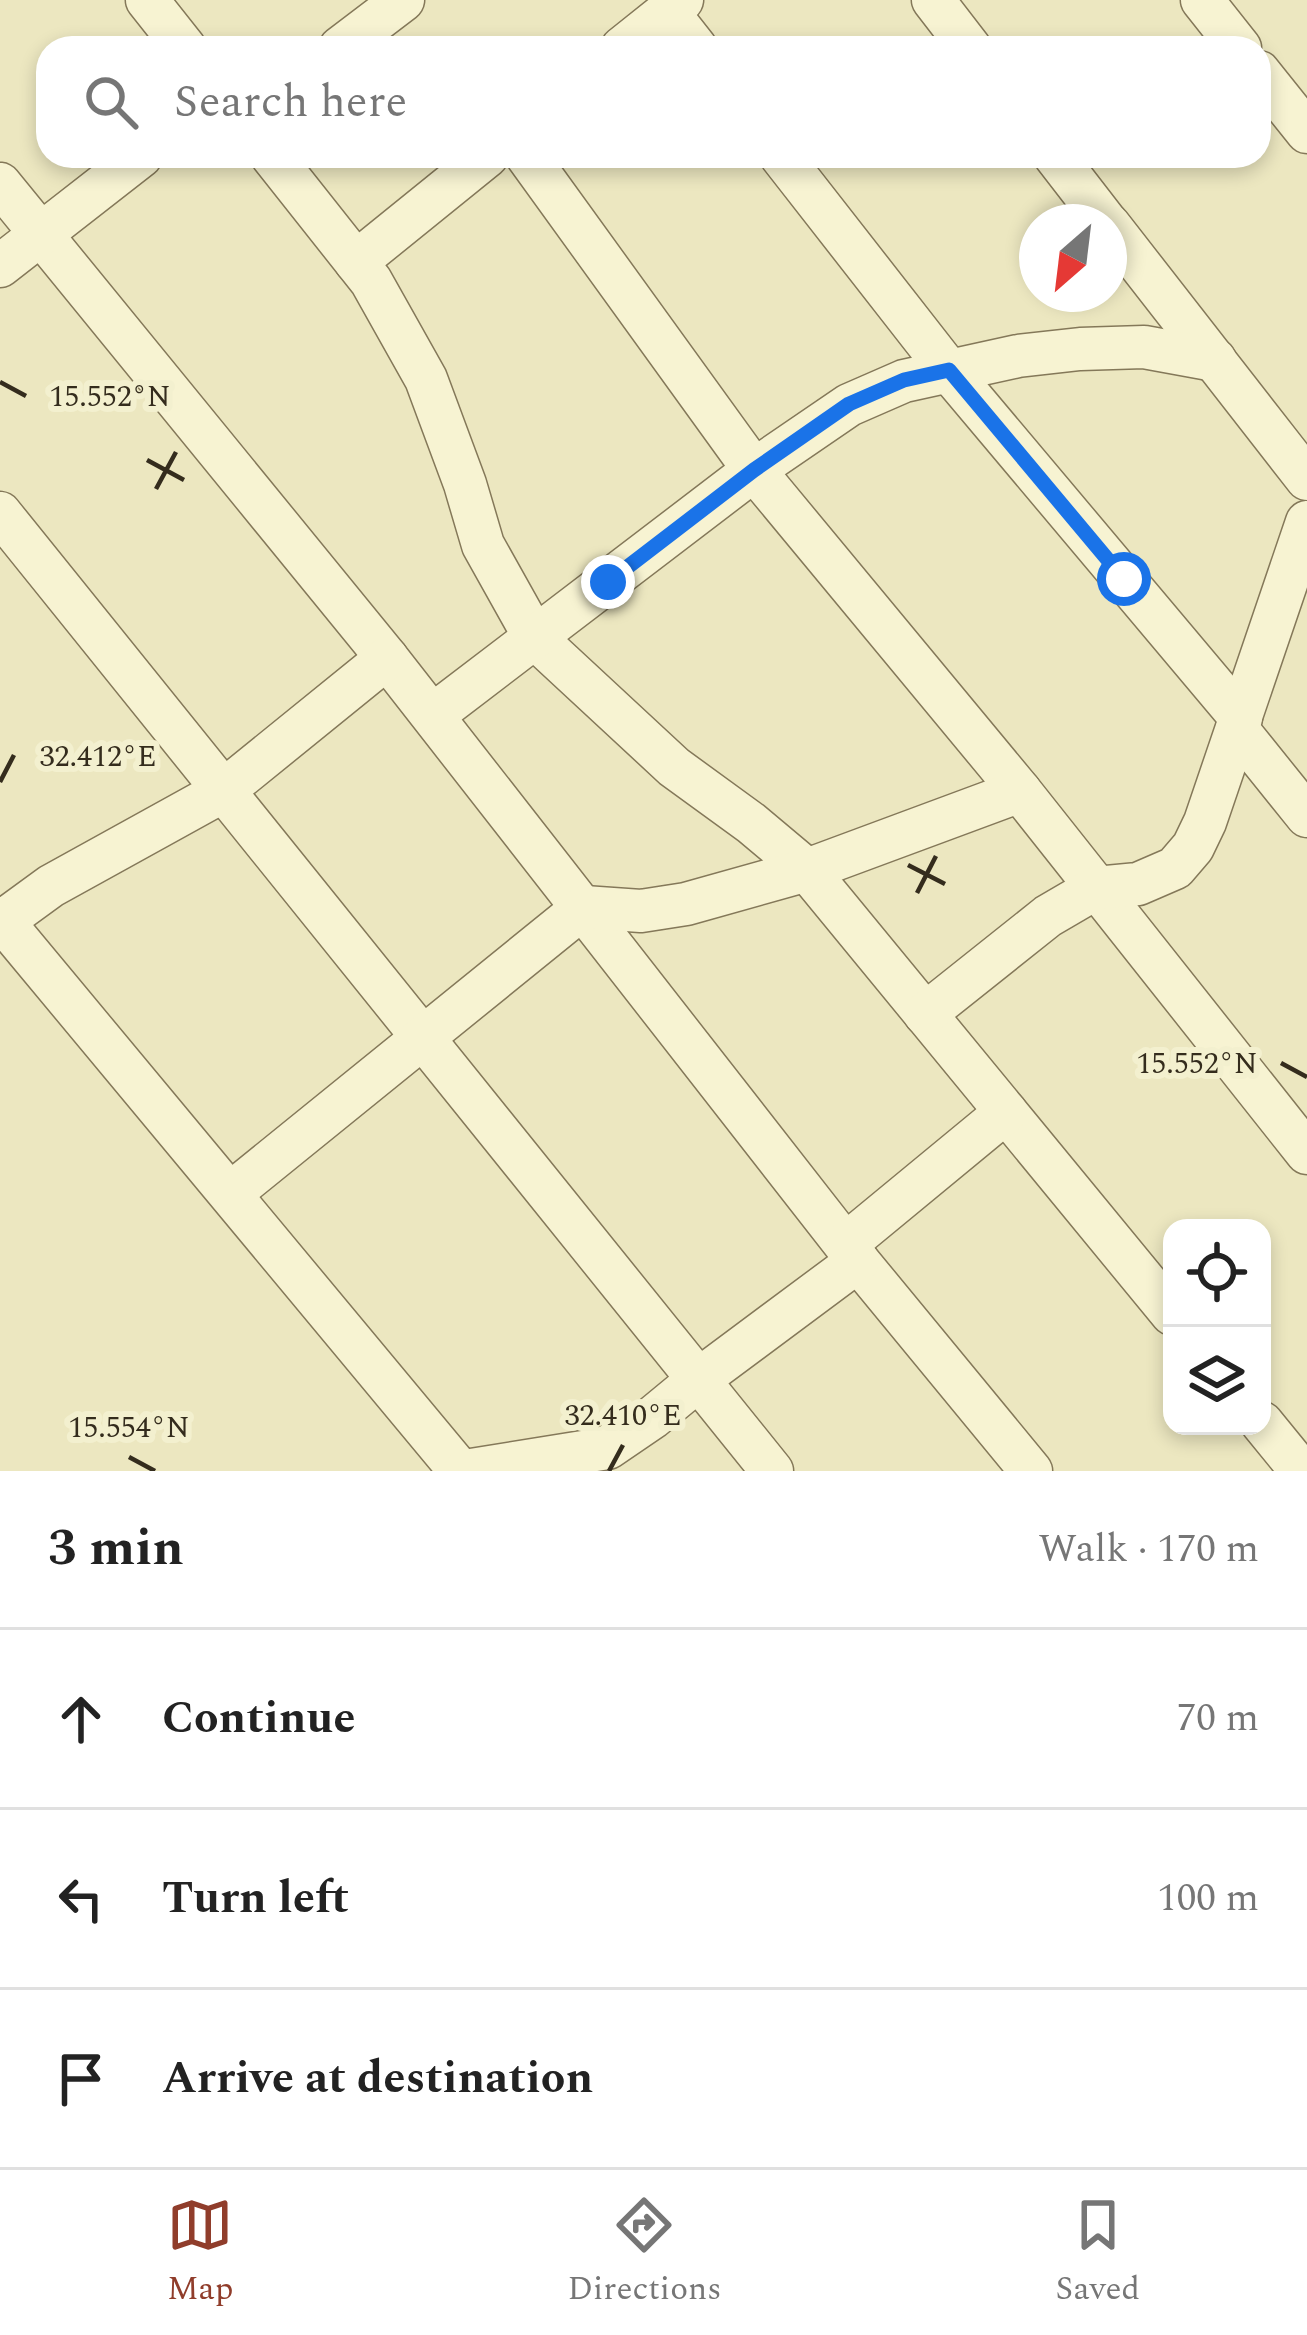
<!DOCTYPE html>
<meta charset="utf-8">
<style>
:root{--surface:#fff;--page:#f2f2f2;--text:#222;--muted:#767676;--line:#e0e0e0;--accent:#903d2b}
body{margin:0;font-family:Spectral,serif;background:var(--page);color:var(--text)}
.controls{position:absolute;right:36px;bottom:36px;display:grid;overflow:hidden;border-radius:24px;box-shadow:0 6px 18px #0003}
.controls button{width:108px;height:108px;display:grid;place-items:center;padding:0;border:0;border-bottom:3px solid var(--line);background:var(--surface);color:var(--text);font:60px sans-serif}
.compass{position:absolute;left:1019px;top:204px;width:108px;height:108px;border-radius:50%;background:var(--surface);box-shadow:0 6px 18px #0003;rotate:208deg}
.stop{position:absolute;width:36px;height:36px;margin:-27px;border:9px solid #1a73e8;border-radius:50%;background:#fff}
.stop.end{background:#1a73e8;border-color:#fff;box-shadow:0 3px 12px #0008}
.list{margin:0;padding:0;list-style:none}
h2{display:flex;justify-content:space-between;align-items:center;height:156px;margin:0;padding:0 48px;font-size:51px}
h2 small{font-size:39px;font-weight:400;color:var(--muted)}
.list li{display:grid;grid-template-columns:78px 1fr auto;gap:36px;align-items:center;box-sizing:border-box;height:180px;padding:0 48px;border-top:3px solid var(--line)}
.list b{display:block;font-size:45px;white-space:nowrap}
.list em{font-size:39px;font-style:normal;color:var(--muted)}
.icon{flex:none;width:66px;height:66px;fill:none;stroke:currentColor;stroke-width:2;stroke-linecap:round;stroke-linejoin:round}
.map{position:relative;flex:none;width:1307px;height:1471px;overflow:hidden}
.search{position:absolute;background:var(--surface);box-shadow:0 6px 18px #0003;left:36px;right:36px;top:36px;height:132px;display:flex;align-items:center;gap:30px;box-sizing:border-box;padding:0 42px;border-radius:36px;color:var(--muted);font-size:45px}
.sheet{height:696px;background:var(--surface)}
nav{display:flex;justify-content:space-around;align-items:center;box-sizing:border-box;height:168px;border-top:3px solid var(--line);background:var(--surface);font-size:33px;color:var(--muted)}
nav a{display:grid;justify-items:center;gap:6px}
nav .on{color:var(--accent)}
.map>svg:first-child{display:block}
.lines{fill:none;stroke-linecap:round;stroke-linejoin:round}
.minor-casing{stroke:#847859;stroke-width:45}
.minor{stroke:#f7f3d2;stroke-width:42}
.route{stroke:#1a73e8;stroke-width:15}
.ticks{fill:none;stroke:#342c1d;stroke-width:4.5}
.ticks-label{font-size:30px;text-anchor:middle;fill:#342c1d;stroke:#f3f0cf;stroke-width:12;stroke-linejoin:round;paint-order:stroke}
</style>
<div class="map">
<svg width="1307" height="1471" viewBox="0 0 1307 1471">
<rect width="100%" height="100%" fill="#ece7c0"/>
<g class="lines">
<defs>
<g id="minor">
<polyline points="147,0 185,48"/>
<polyline points="933,0 970,48"/>
<polyline points="1202,0 1240,48"/>
<polyline points="667,11 696,48"/>
<polyline points="340,48 403,0"/>
<polyline points="622,48 682,0"/>
<polyline points="1259,72 1307,132"/>
<polyline points="272,156 371,281 426,379 465,484 483,545 535,638 674,767 751,823 807,870 1172,1314"/>
<polyline points="527,156 754,470 1020,791 1307,1153"/>
<polyline points="781,156 949,371 1241,718"/>
<polyline points="1055,156 1106,222"/>
<polyline points="0,184 387,658 858,1261 1031,1471"/>
<polyline points="1109,225 1307,479"/>
<polyline points="356,262 487,156"/>
<polyline points="0,266 141,156"/>
<polyline points="0,513 772,1471"/>
<polyline points="433,715 754,470 849,405 904,381 1018,356 1080,349 1144,347 1215,360"/>
<polyline points="1237,729 1307,816"/>
<polyline points="0,918 460,1471"/>
<polyline points="3,921 51,886 223,791 387,658"/>
<polyline points="925,1014 1048,916 1096,888 1138,884 1175,868 1193,847 1205,822 1307,522"/>
<polyline points="231,1193 584,907 641,911 686,904 807,870 1020,791"/>
<polyline points="846,1244 1006,1112"/>
<polyline points="1262,1423 1293,1461"/>
<polyline points="465,1471 608,1448 652,1418 698,1380 858,1261"/>
</g>
</defs>
<use href="#minor" class="minor-casing"/>
<use href="#minor" class="minor"/>
</g>
<g class="lines">
<polyline class="route" points="608,582 754,470 849,404 904,380 949,370 1124,579"/>
</g>
<path class="ticks" d="M0 382 26 396M147 460 184 480M156 489 176 452M0 782 14 755M908 865 945 884M917 893 936 856M1281 1063 1307 1077M129 1457 155 1471M609 1471 623 1445"/>
<g class="ticks-label">
<text x="110" y="406">15.552°N</text>
<text x="98" y="766">32.412°E</text>
<text x="1197" y="1073">15.552°N</text>
<text x="623" y="1425">32.410°E</text>
<text x="129" y="1437">15.554°N</text>
</g>
</svg>
<div class="controls">
<button><svg class="icon" aria-label="locate" viewBox="0 0 24 24"><circle cx="12" cy="12" r="6"/><path d="M12 2v4M12 18v4M2 12h4M18 12h4"/></svg></button>
<button><svg class="icon" aria-label="layers" viewBox="0 0 24 24"><path d="M12 4l9 5-9 5-9-5zM3 14l9 5 9-5"/></svg></button>
</div>
<svg class="compass" viewBox="-18 -18 36 36"><path d="M0-13l5 13h-10z" fill="#e53935"/><path d="M0 13l5-13h-10z" fill="#767676"/></svg>
<div class="stop" style="left:1124px;top:579px"></div>
<div class="stop end" style="left:608px;top:582px"></div>
<div class="search"><svg class="icon" aria-label="search" viewBox="0 0 24 24"><circle cx="10" cy="10" r="6"/><path d="M15 15l6 6"/></svg>Search here</div>
</div>
<section class="sheet">
<h2>3 min<small>Walk · 170 m</small></h2>
<ul class="list">
<li><svg class="icon" aria-label="ahead" viewBox="0 0 24 24"><path d="M12 20V5M6 11l6-6 6 6"/></svg><div><b>Continue</b></div><em>70 m</em></li>
<li><svg class="icon" aria-label="left" viewBox="0 0 24 24"><path d="M17 20v-9H6M10 6l-5 5 5 5"/></svg><div><b>Turn left</b></div><em>100 m</em></li>
<li><svg class="icon" aria-label="arrive" viewBox="0 0 24 24"><path d="M6 21V4h12l-3 4 3 4H6"/></svg><div><b>Arrive at destination</b></div></li>
</ul>
</section>
<nav>
<a class="on"><svg class="icon" aria-label="map" viewBox="0 0 24 24"><path d="M3 6l6-2 6 2 6-2v14l-6 2-6-2-6 2zM9 4v14M15 6v14"/></svg>Map</a>
<a><svg class="icon" aria-label="directions" viewBox="0 0 24 24"><path d="M12 3l9 9-9 9-9-9zM9 14v-3h6M13 9l2 2-2 2"/></svg>Directions</a>
<a><svg class="icon" aria-label="saved" viewBox="0 0 24 24"><path d="M7 4h10v16l-5-4-5 4z"/></svg>Saved</a>
</nav>
